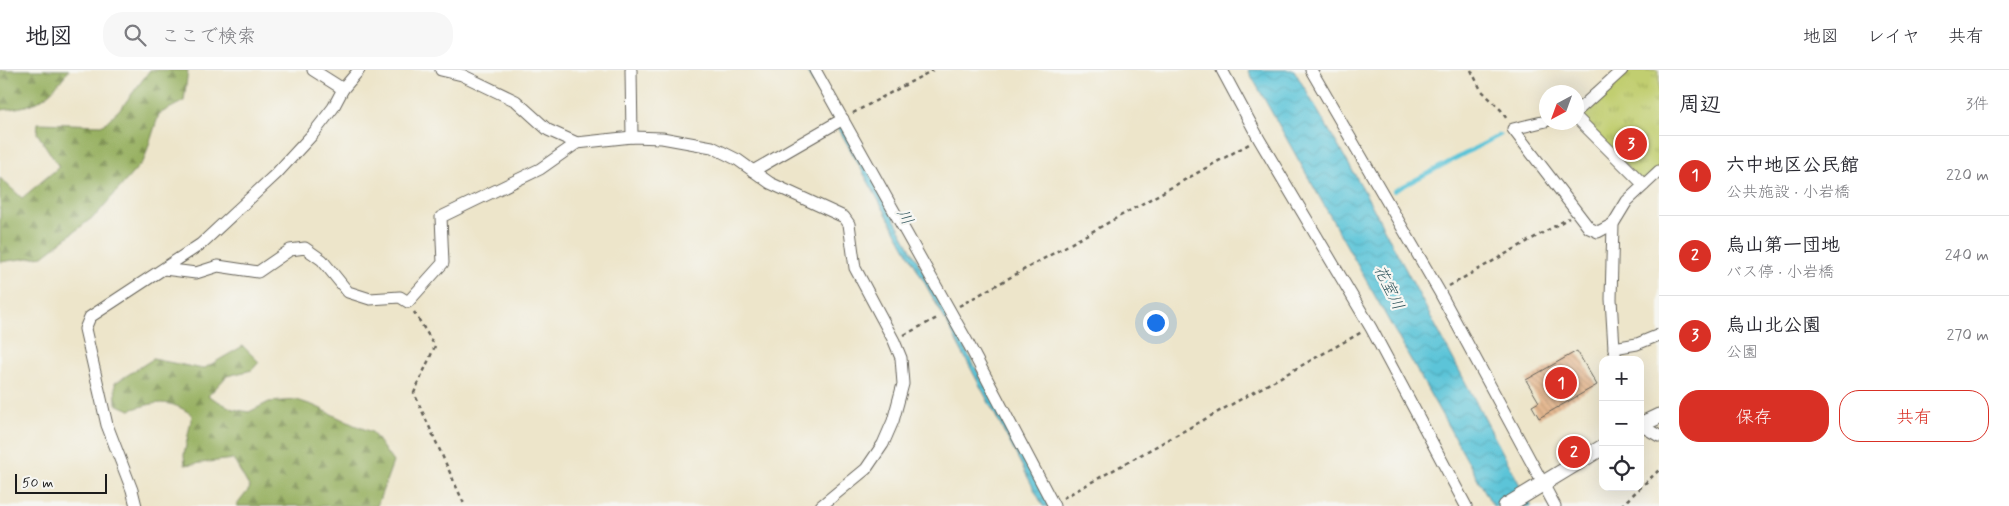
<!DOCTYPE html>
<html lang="ja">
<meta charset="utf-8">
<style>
:root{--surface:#fff;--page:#f7f7f7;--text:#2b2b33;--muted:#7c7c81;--line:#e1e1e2;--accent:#d93025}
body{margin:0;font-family:Mynerve,"Klee One",sans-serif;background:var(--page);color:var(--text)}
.controls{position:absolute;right:15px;bottom:15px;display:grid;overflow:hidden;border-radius:10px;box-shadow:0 5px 20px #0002}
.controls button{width:45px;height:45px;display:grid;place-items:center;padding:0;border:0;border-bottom:1px solid var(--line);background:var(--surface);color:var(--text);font:25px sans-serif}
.compass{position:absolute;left:1539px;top:15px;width:45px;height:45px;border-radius:50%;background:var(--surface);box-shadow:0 5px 20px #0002;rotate:221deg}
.scale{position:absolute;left:15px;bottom:12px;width:92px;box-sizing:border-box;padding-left:5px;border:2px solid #1c1c1c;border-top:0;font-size:14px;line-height:18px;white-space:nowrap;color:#1c1c1c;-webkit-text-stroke:4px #f6f6f2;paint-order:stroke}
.you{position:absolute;left:1155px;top:252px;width:18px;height:18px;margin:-12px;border:4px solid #fff;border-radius:50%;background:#1a73e8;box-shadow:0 0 0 8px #1a73e833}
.badge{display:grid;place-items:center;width:32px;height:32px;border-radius:50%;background:var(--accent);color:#fff;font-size:16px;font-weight:700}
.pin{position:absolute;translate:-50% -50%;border:2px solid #fff;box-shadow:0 1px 5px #0006}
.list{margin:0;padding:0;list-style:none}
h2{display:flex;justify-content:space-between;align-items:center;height:65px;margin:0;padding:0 20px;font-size:21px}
h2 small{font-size:16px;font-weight:400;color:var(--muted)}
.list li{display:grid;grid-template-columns:32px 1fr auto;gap:15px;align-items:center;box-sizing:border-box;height:80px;padding:0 20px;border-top:1px solid var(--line)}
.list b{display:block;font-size:19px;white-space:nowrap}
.list p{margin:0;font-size:16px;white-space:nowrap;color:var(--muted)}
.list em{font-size:16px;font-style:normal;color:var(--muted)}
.actions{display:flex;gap:10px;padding:15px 20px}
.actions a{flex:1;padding:11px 0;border:1px solid var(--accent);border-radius:20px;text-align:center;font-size:18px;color:var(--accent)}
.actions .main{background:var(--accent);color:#fff}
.icon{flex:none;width:28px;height:28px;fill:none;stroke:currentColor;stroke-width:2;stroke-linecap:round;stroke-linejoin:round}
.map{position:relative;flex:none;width:1659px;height:436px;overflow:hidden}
header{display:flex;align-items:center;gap:30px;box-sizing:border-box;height:70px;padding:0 25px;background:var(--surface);border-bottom:1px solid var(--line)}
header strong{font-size:24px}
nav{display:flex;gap:28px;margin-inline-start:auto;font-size:18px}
.search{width:350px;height:45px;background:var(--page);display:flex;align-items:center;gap:12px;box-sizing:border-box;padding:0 18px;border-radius:20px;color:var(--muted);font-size:19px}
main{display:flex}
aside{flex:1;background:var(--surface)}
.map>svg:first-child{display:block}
.grass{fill:url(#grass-tufts);stroke:#6e7546}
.forest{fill:url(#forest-firs);stroke:#5a663f}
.water{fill:url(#water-waves);stroke:#3c707a}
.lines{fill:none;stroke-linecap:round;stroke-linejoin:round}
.stream{stroke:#5bc4d8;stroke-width:4}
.building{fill:url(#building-back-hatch)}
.street-casing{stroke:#656259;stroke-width:13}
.secondary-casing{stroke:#656259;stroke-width:17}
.path{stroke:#656259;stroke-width:2.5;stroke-dasharray:4 4;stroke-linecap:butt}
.street{stroke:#fff;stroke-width:11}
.secondary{stroke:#fff;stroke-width:15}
.labels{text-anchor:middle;stroke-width:4.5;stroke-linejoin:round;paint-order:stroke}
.water-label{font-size:16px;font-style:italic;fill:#32575e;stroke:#f6f6f2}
</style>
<header>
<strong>地図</strong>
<div class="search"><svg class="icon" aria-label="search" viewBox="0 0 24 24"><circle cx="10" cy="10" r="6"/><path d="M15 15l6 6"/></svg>ここで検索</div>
<nav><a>地図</a><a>レイヤ</a><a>共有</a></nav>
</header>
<main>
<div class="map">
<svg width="1659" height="436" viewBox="0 0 1659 436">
<defs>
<pattern id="grass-tufts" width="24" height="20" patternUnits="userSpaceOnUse" patternTransform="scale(1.25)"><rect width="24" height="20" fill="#c1ce6f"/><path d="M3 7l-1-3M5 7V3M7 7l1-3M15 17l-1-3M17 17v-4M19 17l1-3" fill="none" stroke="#a5b060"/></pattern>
<pattern id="forest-firs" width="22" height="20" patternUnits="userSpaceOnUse" patternTransform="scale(1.25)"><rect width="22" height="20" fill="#98b162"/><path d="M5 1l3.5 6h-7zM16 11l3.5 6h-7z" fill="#7b8f50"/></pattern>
<pattern id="water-waves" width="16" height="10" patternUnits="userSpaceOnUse" patternTransform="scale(1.25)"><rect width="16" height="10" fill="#5bc4d8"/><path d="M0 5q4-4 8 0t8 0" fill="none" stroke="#4fa8b9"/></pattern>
<pattern id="building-back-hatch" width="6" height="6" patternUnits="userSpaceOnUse" patternTransform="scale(1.25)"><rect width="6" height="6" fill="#e4b891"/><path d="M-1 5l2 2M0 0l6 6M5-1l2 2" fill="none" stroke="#c39e7c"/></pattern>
</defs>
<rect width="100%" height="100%" fill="#f6f6f2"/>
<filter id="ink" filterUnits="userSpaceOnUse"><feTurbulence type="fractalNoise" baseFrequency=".02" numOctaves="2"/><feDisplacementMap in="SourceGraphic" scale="10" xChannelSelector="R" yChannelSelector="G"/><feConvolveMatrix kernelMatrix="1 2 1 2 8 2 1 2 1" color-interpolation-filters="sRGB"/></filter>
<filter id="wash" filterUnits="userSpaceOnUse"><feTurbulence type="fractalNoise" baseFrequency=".0096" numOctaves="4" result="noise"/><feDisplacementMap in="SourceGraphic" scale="20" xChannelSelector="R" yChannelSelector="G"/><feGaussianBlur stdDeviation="1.12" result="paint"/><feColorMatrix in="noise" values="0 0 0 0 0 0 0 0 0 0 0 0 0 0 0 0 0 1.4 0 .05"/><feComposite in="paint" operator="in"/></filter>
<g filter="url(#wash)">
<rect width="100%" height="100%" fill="#ede5ca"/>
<polygon class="grass" points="1622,0 1659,0 1659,101 1644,115 1577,42"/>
<g class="forest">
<path d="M0 0H69C46 30 39 36 1 40Z"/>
<polygon points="150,0 188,0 184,31 159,44 144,90 97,144 43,186 0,192 0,108 22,128 59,97 37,63 38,53 103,55 122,37"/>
<path d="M243 276 259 292 252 300 227 306 208 326 233 339 249 342 269 332 297 330 315 336 354 355 372 362 393 392 377 436H236L250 418 233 389 185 395 184 385 192 345C169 328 155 332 130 340L116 334 115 313 153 289 203 299Z"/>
</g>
<g class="water">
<polygon points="806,0 813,0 1051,436 1043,436 947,253"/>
<polygon points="1248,0 1294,0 1362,117 1531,436 1493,436"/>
</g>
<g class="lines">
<polyline class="stream" points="1394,121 1500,65"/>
</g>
<g id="blocks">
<polygon class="building" points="1577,281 1597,315 1539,348 1532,336 1539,332 1526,310"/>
</g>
</g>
<g filter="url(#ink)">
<use href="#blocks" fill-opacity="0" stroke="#656259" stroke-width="1"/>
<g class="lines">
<defs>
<g id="street">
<polyline points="313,0 343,19"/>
<polyline points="441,0 462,5 516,31 548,60 577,73"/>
<polyline points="631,0 632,67"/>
<polyline points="815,0 969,275 1054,436"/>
<polyline points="1222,0 1259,69 1371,258 1466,436"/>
<polyline points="1311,0 1439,221 1555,436"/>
<polyline points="1576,42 1622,0"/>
<polyline points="1576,47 1644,115"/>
<polyline points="1546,51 1513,59 1589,158 1598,162 1613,154"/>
<polyline points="753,101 843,49"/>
<polyline points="164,199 196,203 218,196 258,202 290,180 305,178 322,190 348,222 370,229 400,227 408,232 443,193 441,147 540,99 577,73 632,67 662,68 712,77 738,90 770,113 844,147 849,154 855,198 894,271 901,288 903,314 893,351 883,374 866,399 821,436"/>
<polyline points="1614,278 1637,274 1659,265"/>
<polyline points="1616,290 1614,278 1611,229 1613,154 1627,131 1659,101"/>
<polyline points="1640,355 1659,366"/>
<polyline points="136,436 132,420 107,355 85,259 90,247 201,174 276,104 312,65 333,38 343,19 359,0"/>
</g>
<g id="secondary">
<polyline points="1640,355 1659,346"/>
<polyline points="1506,436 1603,377"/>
</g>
</defs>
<use href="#street" class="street-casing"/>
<use href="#secondary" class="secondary-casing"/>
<g class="path">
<polyline points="1471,0 1481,20 1501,40 1508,51"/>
<polyline points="853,43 933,0"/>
<polyline points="1449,216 1569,148"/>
<polyline points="959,236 1249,74"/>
<polyline points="414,242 435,276 414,323 465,436"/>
<polyline points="904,265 939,247"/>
<polyline points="1063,428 1362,262"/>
<polyline points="1621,436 1659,400"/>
</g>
<use href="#street" class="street"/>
<use href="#secondary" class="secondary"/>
</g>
</g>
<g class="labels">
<g class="water-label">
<text transform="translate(906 146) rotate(61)" y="6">川</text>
<text transform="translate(1390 217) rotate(64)" y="6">花室川</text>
</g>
</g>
</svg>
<div class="controls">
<button>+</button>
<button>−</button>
<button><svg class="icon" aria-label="locate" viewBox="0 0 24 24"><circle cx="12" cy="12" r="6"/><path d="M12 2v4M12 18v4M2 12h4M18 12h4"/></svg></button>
</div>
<svg class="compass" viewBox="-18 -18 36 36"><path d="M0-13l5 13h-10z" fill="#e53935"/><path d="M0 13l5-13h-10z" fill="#7c7c81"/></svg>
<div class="scale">50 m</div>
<div class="you"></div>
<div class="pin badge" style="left:1561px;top:313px">1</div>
<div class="pin badge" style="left:1574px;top:382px">2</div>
<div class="pin badge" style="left:1631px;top:74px">3</div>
</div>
<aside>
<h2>周辺<small>3件</small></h2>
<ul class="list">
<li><span class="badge">1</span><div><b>六中地区公民館</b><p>公共施設 · 小岩橋</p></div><em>220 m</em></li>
<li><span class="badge">2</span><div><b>烏山第一団地</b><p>バス停 · 小岩橋</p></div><em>240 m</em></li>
<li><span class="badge">3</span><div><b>烏山北公園</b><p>公園</p></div><em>270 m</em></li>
</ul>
<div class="actions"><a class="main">保存</a><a>共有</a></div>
</aside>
</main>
